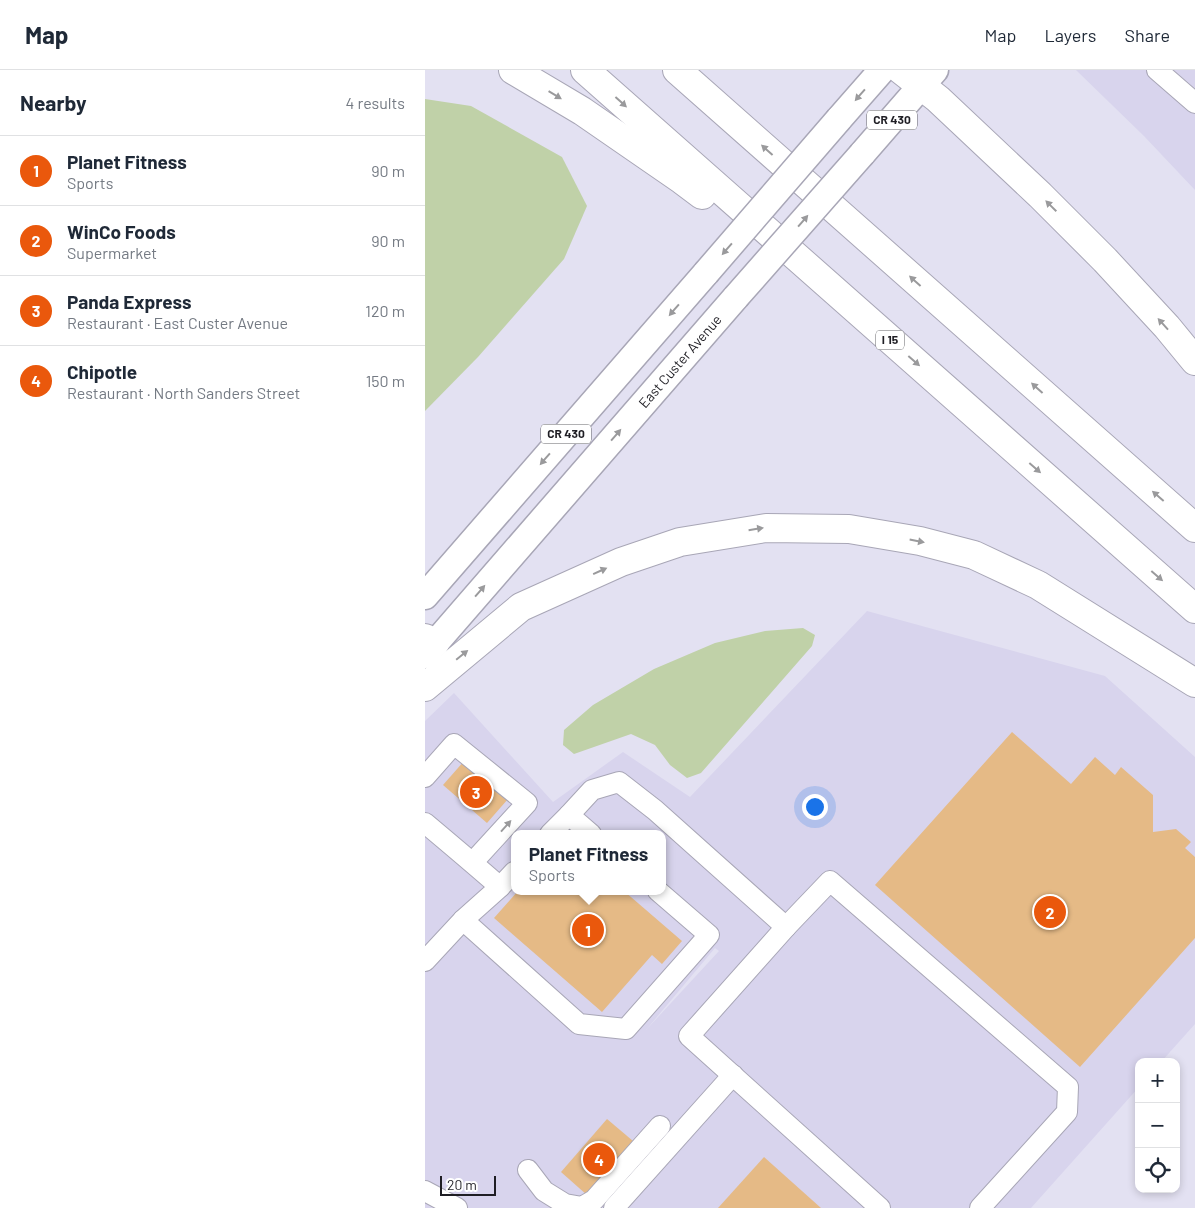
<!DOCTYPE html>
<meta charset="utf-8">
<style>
:root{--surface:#fff;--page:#f2f2f3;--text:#1f2937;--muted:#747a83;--line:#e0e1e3;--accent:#ea580c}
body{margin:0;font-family:Barlow,sans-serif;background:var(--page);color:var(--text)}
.controls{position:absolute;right:15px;bottom:15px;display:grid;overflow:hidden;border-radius:10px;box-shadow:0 2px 8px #0003}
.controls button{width:45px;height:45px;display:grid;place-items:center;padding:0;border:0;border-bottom:1px solid var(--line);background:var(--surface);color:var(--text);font:25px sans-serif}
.scale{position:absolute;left:15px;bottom:12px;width:56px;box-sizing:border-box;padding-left:5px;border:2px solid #1f1e24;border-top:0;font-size:14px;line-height:18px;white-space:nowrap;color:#1f1e24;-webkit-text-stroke:4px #fff;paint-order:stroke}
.you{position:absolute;left:389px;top:736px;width:18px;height:18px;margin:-12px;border:4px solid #fff;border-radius:50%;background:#1a73e8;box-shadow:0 0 0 8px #1a73e833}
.badge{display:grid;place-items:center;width:32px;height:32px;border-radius:50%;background:var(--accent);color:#fff;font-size:16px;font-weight:700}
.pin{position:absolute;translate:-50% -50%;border:2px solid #fff;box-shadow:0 1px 5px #0006}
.popup{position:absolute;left:86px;top:760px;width:155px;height:65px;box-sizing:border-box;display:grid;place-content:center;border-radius:10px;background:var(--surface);filter:drop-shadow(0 1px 4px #0005);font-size:16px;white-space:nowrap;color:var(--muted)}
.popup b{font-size:19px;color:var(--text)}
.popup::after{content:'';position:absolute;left:50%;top:100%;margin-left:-10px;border:10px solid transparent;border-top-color:var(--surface)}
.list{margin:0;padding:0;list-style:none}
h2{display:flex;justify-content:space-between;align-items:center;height:65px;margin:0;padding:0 20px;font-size:21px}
h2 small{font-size:16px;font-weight:400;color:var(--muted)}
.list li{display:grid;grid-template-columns:32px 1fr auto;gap:15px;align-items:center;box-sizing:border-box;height:70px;padding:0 20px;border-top:1px solid var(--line)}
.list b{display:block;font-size:19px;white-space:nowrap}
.list p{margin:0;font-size:16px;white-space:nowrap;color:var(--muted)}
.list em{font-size:16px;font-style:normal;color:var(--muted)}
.icon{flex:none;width:28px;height:28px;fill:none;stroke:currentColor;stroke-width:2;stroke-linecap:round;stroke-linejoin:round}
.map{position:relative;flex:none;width:770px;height:1138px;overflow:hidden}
header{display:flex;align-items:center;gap:30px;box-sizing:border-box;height:70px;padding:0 25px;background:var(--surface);border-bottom:1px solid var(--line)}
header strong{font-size:24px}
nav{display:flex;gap:28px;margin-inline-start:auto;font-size:18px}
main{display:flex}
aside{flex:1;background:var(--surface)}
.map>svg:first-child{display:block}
.built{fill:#d8d4ed;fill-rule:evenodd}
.green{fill:#c0d1a8}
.building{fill:#e5ba86}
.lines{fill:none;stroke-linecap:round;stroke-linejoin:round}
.minor-casing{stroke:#a8a6b6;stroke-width:22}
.major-casing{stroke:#a8a6b6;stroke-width:29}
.highway-casing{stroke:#a8a6b6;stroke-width:30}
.minor{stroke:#fff;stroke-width:20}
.major{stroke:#fff;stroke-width:26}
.highway{stroke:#fff;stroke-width:28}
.major-bridge-casing{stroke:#a8a6b6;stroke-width:29;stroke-linecap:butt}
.major-bridge{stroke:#fff;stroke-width:26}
.oneway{fill:#9a9a9c}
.labels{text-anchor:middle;stroke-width:4;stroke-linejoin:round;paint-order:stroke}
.shield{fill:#fff;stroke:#626266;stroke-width:1}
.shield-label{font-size:12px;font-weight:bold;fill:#1f1e24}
.street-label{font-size:14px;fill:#1f1e24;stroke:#fff}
</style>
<header>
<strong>Map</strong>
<nav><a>Map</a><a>Layers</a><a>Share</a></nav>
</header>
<main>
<aside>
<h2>Nearby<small>4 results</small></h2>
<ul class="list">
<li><span class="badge">1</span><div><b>Planet Fitness</b><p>Sports</p></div><em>90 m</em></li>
<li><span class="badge">2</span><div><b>WinCo Foods</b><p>Supermarket</p></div><em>90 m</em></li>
<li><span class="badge">3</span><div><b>Panda Express</b><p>Restaurant · East Custer Avenue</p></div><em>120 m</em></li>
<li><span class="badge">4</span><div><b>Chipotle</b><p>Restaurant · North Sanders Street</p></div><em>150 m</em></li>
</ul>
</aside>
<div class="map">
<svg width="770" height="1138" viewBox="0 0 770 1138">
<rect width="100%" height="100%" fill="#e3e1f2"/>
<g class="built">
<polygon points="651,0 770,0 770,120 719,66"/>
<path d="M442 541 680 606 770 687V954L736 992H714V1017L606 1138H0V651L29 623 128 732 198 682 265 727ZM89 764H237V821H89ZM290 878 294 881 221 960Z"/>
</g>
<g class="green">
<polygon points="0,29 46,36 137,87 162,136 139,189 53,287 0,341"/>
<polygon points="378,558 390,565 387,576 276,703 262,708 245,695 230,675 206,664 149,684 138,675 139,660 168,635 229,599 290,573 340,561"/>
</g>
<g class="building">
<polygon points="587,662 646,714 670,687 690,705 696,697 728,725 728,762 751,759 766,772 760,778 770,787 770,868 655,997 450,815"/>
<polygon points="40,690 83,729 62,753 18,715"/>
<polygon points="93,821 199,821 257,871 237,894 227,885 177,942 69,848"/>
<polygon points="182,1049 208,1071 162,1125 136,1102"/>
<polygon points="339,1087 396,1138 293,1138"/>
</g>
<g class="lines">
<defs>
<g id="minor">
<polyline points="732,0 770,33"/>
<polyline points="0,707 29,674 102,733 48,792"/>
<polyline points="144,745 167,720 194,712 230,740 361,857"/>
<path d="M0 753C25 774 50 795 75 817L38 850 0 891"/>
<polyline points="125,764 144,745 166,764"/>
<polyline points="75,817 89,802"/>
<polyline points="38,850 154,954 201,959 284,865 233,821"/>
<polyline points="103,1100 119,1121 140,1134 157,1137 169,1130 235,1056"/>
<polyline points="0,1121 32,1138"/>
<polyline points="189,1138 308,1005"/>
<polyline points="455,1138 264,966 361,857 405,811 643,1017 642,1042 555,1138"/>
</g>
<g id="major">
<polyline points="414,49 457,0"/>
<polyline points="437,84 510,0"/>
<polyline points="0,526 281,203"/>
<path id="s1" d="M0 585 311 227"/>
</g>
<g id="highway">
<polyline points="88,0 157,41 257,110 277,125"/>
<polyline points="160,0 770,539"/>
<polyline points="252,0 770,458"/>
<polyline points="476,0 513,29 615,125 680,190 742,257 770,291"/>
<polyline points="0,568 10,573"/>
<polyline points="0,617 96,537 196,492 255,472 341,458 424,459 495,471 549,485 613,515 770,613"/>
</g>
</defs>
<use href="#minor" class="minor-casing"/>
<use href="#major" class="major-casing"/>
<use href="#highway" class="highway-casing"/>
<use href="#minor" class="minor"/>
<use href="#major" class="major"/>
<use href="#highway" class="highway"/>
<defs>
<g id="major-bridge">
<polyline points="281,203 414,49"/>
<polyline points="311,227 437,84"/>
</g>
</defs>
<use href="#major-bridge" class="major-bridge-casing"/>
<use href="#major-bridge" class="major-bridge"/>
</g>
<defs><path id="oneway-solid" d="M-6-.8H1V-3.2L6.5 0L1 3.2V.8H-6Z" transform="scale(1.25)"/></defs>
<g class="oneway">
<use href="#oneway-solid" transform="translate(130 25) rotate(31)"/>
<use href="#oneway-solid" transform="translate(435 25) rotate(131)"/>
<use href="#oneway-solid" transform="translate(196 32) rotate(42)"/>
<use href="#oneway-solid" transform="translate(342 80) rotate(-138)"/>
<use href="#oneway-solid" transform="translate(626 136) rotate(-135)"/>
<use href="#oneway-solid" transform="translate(378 151) rotate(-49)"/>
<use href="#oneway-solid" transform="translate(302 179) rotate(131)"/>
<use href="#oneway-solid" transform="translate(490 211) rotate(-138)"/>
<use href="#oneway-solid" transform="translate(249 240) rotate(131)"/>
<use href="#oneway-solid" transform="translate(738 254) rotate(-132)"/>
<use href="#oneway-solid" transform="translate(489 291) rotate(41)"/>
<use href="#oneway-solid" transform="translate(612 318) rotate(-138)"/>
<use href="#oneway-solid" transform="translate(191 365) rotate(-49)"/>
<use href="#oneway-solid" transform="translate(120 389) rotate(131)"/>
<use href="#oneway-solid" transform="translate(610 398) rotate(41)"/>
<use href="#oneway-solid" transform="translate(733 426) rotate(-139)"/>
<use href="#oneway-solid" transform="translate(331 459) rotate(-9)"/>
<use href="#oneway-solid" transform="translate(492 471) rotate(11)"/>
<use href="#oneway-solid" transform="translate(175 501) rotate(-24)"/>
<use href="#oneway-solid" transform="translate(732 506) rotate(41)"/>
<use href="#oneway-solid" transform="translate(55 521) rotate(-49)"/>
<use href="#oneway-solid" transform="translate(37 585) rotate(-39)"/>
<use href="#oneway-solid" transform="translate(81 756) rotate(-48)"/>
</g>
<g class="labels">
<g class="shield">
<rect x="442" y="40.5" width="50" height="19" rx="4"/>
<rect x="451" y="260.5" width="28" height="19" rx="4"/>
<rect x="116" y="354.5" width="50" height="19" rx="4"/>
</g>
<g class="shield-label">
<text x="467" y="54">CR 430</text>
<text x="465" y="274">I 15</text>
<text x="141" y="368">CR 430</text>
</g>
<g class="street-label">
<text dy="5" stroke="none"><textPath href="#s1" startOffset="389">East Custer Avenue</textPath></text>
</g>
</g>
</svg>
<div class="controls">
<button>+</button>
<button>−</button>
<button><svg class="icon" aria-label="locate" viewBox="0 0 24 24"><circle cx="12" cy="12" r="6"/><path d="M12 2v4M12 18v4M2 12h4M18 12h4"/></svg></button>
</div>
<div class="scale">20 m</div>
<div class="you"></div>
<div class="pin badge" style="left:163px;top:860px">1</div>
<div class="popup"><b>Planet Fitness</b>Sports</div>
<div class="pin badge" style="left:625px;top:842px">2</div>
<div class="pin badge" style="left:51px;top:722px">3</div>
<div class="pin badge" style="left:174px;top:1089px">4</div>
</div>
</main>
